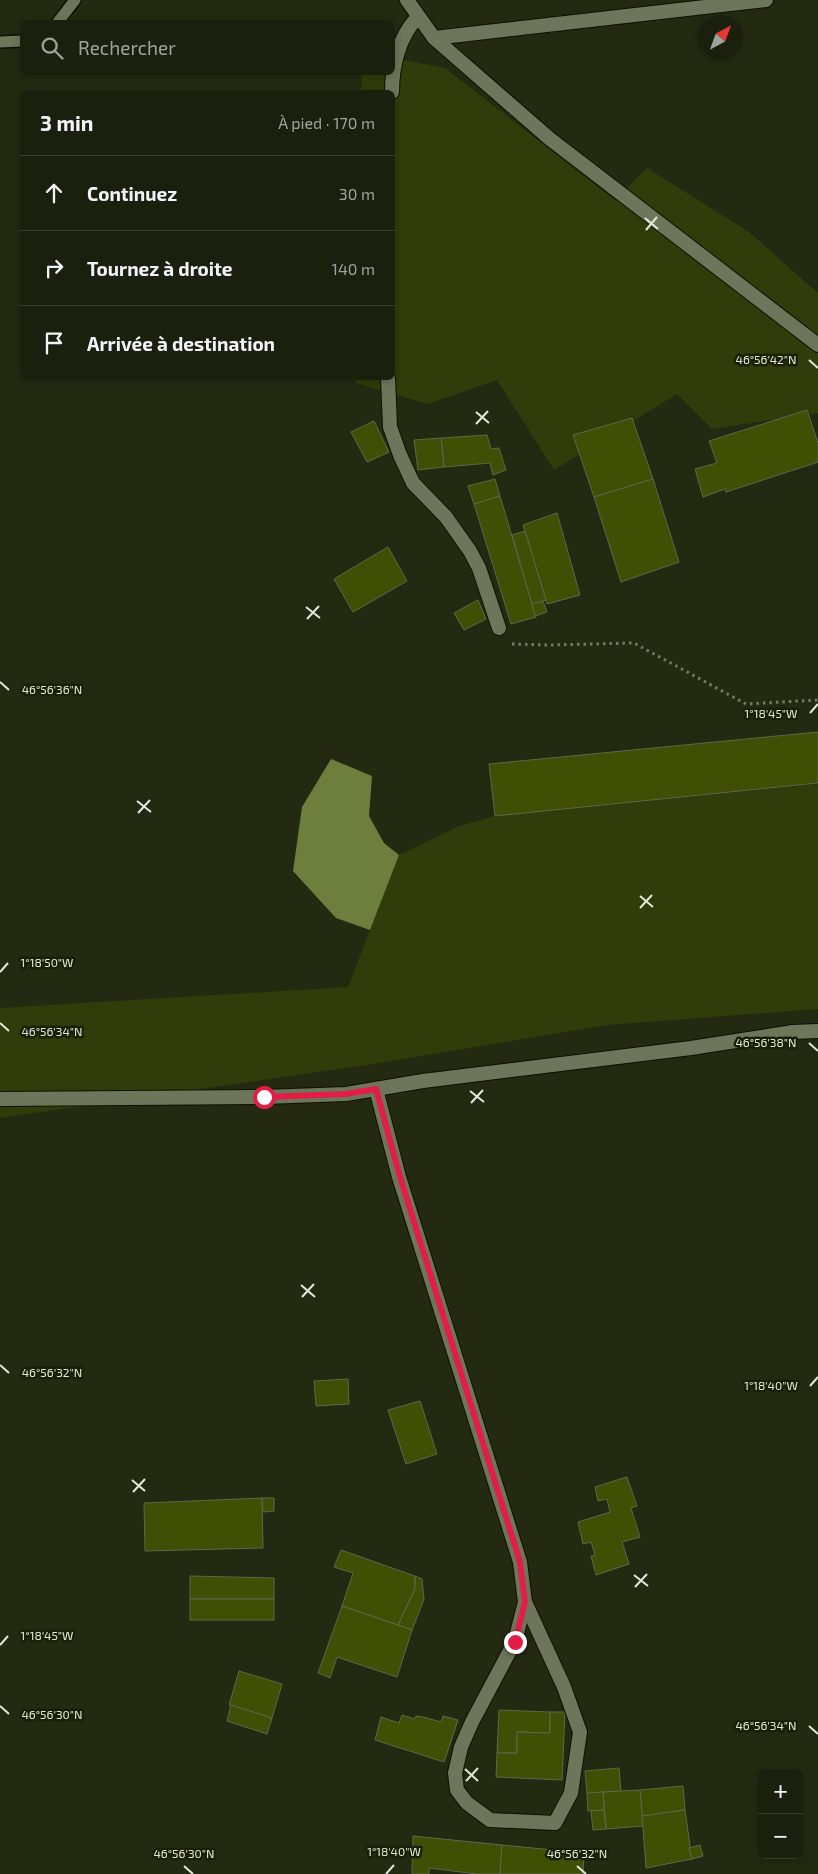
<!DOCTYPE html>
<html lang="fr">
<meta charset="utf-8">
<style>
:root{--surface:#1a200d;--page:#232816;--text:#f1f3f6;--muted:#9fa39d;--line:#383e2e}
body{margin:0;font-family:"Exo 2",sans-serif;background:var(--page);color:var(--text)}
.controls{position:absolute;right:15px;bottom:15px;display:grid;overflow:hidden;border-radius:8px;box-shadow:0 2px 8px #0003}
.controls button{width:45px;height:45px;display:grid;place-items:center;padding:0;border:0;border-bottom:1px solid var(--line);background:var(--surface);color:var(--text);font:25px sans-serif}
.compass{position:absolute;left:698px;top:15px;width:45px;height:45px;border-radius:50%;background:var(--surface);box-shadow:0 2px 8px #0003;rotate:41deg}
.stop{position:absolute;width:15px;height:15px;margin:-11px;border:4px solid #e11d48;border-radius:50%;background:#fff}
.stop.end{background:#e11d48;border-color:#fff;box-shadow:0 1px 5px #0008}
.list{margin:0;padding:0;list-style:none}
h2{display:flex;justify-content:space-between;align-items:center;height:65px;margin:0;padding:0 20px;font-size:21px}
h2 small{font-size:16px;font-weight:400;color:var(--muted)}
.list li{display:grid;grid-template-columns:32px 1fr auto;gap:15px;align-items:center;box-sizing:border-box;height:75px;padding:0 20px;border-top:1px solid var(--line)}
.list b{display:block;font-size:19px;white-space:nowrap}
.list em{font-size:16px;font-style:normal;color:var(--muted)}
.icon{flex:none;width:28px;height:28px;fill:none;stroke:currentColor;stroke-width:2;stroke-linecap:round;stroke-linejoin:round}
.map{position:relative;flex:none;width:818px;height:1874px;overflow:hidden}
.search{position:absolute;background:var(--surface);box-shadow:0 2px 8px #0003;left:20px;top:20px;width:375px;height:55px;display:flex;align-items:center;gap:12px;box-sizing:border-box;padding:0 18px;border-radius:8px;color:var(--muted);font-size:19px}
.panel{position:absolute;background:var(--surface);box-shadow:0 2px 8px #0003;left:20px;top:90px;width:375px;height:290px;border-radius:8px}
.map>svg:first-child{display:block}
.green{fill:#303c0a}
.water{fill:#6e7f3d}
.building{fill:#404f04;stroke:#5f674c}
.lines{fill:none;stroke-linecap:round;stroke-linejoin:round}
.service-casing{stroke:#0d1200;stroke-width:14}
.minor-casing{stroke:#0d1200;stroke-width:16}
.path{stroke:#737a65;stroke-width:3;stroke-dasharray:2.5 4;stroke-linecap:butt}
.service{stroke:#6d765a;stroke-width:11}
.minor{stroke:#6d765a;stroke-width:14}
.route{stroke:#e11d48;stroke-width:6}
.ticks{fill:none;stroke:#e3e9d9;stroke-width:2}
.ticks-label{font-size:12px;text-anchor:middle;fill:#e3e9d9;stroke:#1a2007;stroke-width:5;stroke-linejoin:round;paint-order:stroke}
</style>
<div class="map">
<svg width="818" height="1874" viewBox="0 0 818 1874">
<rect width="100%" height="100%" fill="#232a11"/>
<g class="green">
<polygon points="393,58 445,68 615,200 647,168 749,232 818,293 818,413 712,429 677,394 554,470 497,380 428,404 356,383 356,378 392,378 392,92 361,92 362,73 392,72"/>
<polygon points="818,784 818,1009 608,1025 373,1064 0,1118 0,1008 348,987 399,855 459,826 495,816"/>
</g>
<polygon class="water" points="331,759 372,776 369,816 384,843 399,855 370,930 336,918 293,871 302,807"/>
<g class="building">
<polygon points="807,410 818,443 818,462 726,492 725,489 703,497 695,469 717,463 709,441"/>
<polygon points="632,418 653,479 594,497 573,435"/>
<polygon points="374,421 389,452 367,462 351,432"/>
<polygon points="487,435 491,449 499,448 506,470 493,475 490,463 444,467 441,438"/>
<polygon points="441,438 444,467 418,470 414,440"/>
<polygon points="495,479 500,496 474,504 468,486"/>
<polygon points="653,479 679,562 621,582 594,497"/>
<polygon points="500,496 536,617 511,624 474,504"/>
<polygon points="557,513 580,595 547,604 523,525"/>
<polygon points="525,531 546,600 532,604 512,535"/>
<polygon points="388,547 407,581 353,612 334,579"/>
<polygon points="478,600 486,619 464,630 454,613"/>
<polygon points="543,601 547,612 535,616 532,604"/>
<polygon points="818,732 818,783 495,816 489,764"/>
<polygon points="348,1379 349,1404 316,1406 314,1381"/>
<polygon points="420,1401 437,1454 406,1464 388,1410"/>
<polygon points="627,1477 637,1506 631,1508 640,1537 622,1542 629,1564 596,1575 591,1556 595,1555 591,1542 583,1544 578,1522 610,1512 607,1499 598,1501 595,1487"/>
<polygon points="262,1498 274,1498 274,1511 263,1512"/>
<polygon points="262,1498 263,1548 145,1551 144,1503"/>
<polygon points="341,1550 415,1576 415,1589 398,1625 342,1606 353,1573 334,1567"/>
<polygon points="190,1576 274,1578 274,1599 190,1599"/>
<polygon points="415,1576 422,1579 424,1599 412,1630 398,1625 415,1589"/>
<rect x="190" y="1599" width="84" height="21"/>
<polygon points="342,1606 412,1630 397,1677 337,1657 330,1678 318,1673"/>
<polygon points="239,1671 282,1684 272,1718 229,1705"/>
<polygon points="231,1705 272,1718 267,1734 227,1721"/>
<polygon points="499,1710 550,1712 550,1733 517,1732 517,1753 497,1753"/>
<polygon points="550,1712 565,1712 562,1780 496,1777 497,1753 517,1753 517,1732 550,1733"/>
<polygon points="402,1715 415,1719 416,1716 423,1717 441,1722 443,1716 458,1720 444,1762 375,1740 381,1717 399,1723"/>
<polygon points="619,1768 621,1791 587,1793 585,1771"/>
<polygon points="683,1786 685,1810 642,1816 640,1790"/>
<polygon points="640,1790 643,1826 606,1829 603,1792"/>
<polygon points="603,1792 604,1810 588,1811 587,1793"/>
<polygon points="604,1810 606,1829 593,1830 591,1811"/>
<polygon points="685,1810 692,1859 646,1868 642,1816"/>
<polygon points="413,1836 502,1845 500,1874 477,1874 429,1868 429,1874 412,1874"/>
<polygon points="502,1845 584,1853 583,1874 500,1874"/>
<polygon points="700,1845 703,1856 692,1859 689,1848"/>
</g>
<g class="lines">
<defs>
<g id="service">
<polyline points="58,22 75,0"/>
<polyline points="0,42 22,41"/>
</g>
<g id="minor">
<polyline points="407,0 434,38 550,139 818,345"/>
<polyline points="434,38 766,0"/>
<path d="M392 92C392 66 399 36 418 17"/>
<polyline points="388,378 390,427 400,455 413,483 446,517 470,551 479,568 499,628"/>
<polyline points="376,1089 399,1177 520,1562 525,1602 515,1641 472,1722 461,1747 455,1773 457,1790 467,1803 490,1820 555,1823 571,1793 580,1732 564,1687 525,1602"/>
<polyline points="0,1099 264,1097 346,1094 423,1081 691,1048 793,1032 818,1031"/>
</g>
</defs>
<use href="#service" class="service-casing"/>
<use href="#minor" class="minor-casing"/>
<polyline class="path" points="512,644 549,645 634,643 746,704 818,700"/>
<use href="#service" class="service"/>
<use href="#minor" class="minor"/>
</g>
<g class="lines">
<polyline class="route" points="264,1097 346,1094 376,1089 400,1177 520,1562 525,1602 515,1642"/>
</g>
<path class="ticks" d="M645 218 658 229M646 230 657 217M809 360 818 368M476 412 489 423M476 424 488 411M306 607 320 618M307 619 319 606M0 682 9 690M810 713 818 704M137 801 151 812M138 813 150 800M640 896 653 907M640 908 652 895M0 972 8 963M0 1023 9 1031M809 1043 818 1051M470 1091 484 1102M471 1103 483 1090M301 1285 315 1297M302 1297 314 1284M0 1365 9 1373M810 1386 818 1377M132 1480 145 1491M133 1492 145 1479M634 1575 648 1586M635 1587 647 1574M0 1645 8 1636M0 1706 9 1714M809 1726 818 1734M465 1769 478 1781M466 1781 478 1768M184 1866 193 1874M577 1866 586 1874M386 1874 394 1865"/>
<g class="ticks-label">
<text x="766" y="364">46°56'42"N</text>
<text x="52" y="694">46°56'36"N</text>
<text x="771" y="718">1°18'45"W</text>
<text x="47" y="967">1°18'50"W</text>
<text x="52" y="1036">46°56'34"N</text>
<text x="766" y="1047">46°56'38"N</text>
<text x="52" y="1377">46°56'32"N</text>
<text x="771" y="1390">1°18'40"W</text>
<text x="47" y="1640">1°18'45"W</text>
<text x="52" y="1719">46°56'30"N</text>
<text x="766" y="1730">46°56'34"N</text>
<text x="394" y="1856">1°18'40"W</text>
<text x="184" y="1858">46°56'30"N</text>
<text x="577" y="1858">46°56'32"N</text>
</g>
</svg>
<div class="controls">
<button>+</button>
<button>−</button>
</div>
<svg class="compass" viewBox="-18 -18 36 36"><path d="M0-13l5 13h-10z" fill="#e53935"/><path d="M0 13l5-13h-10z" fill="#9fa39d"/></svg>
<div class="stop" style="left:264px;top:1097px"></div>
<div class="stop end" style="left:515px;top:1642px"></div>
<div class="search"><svg class="icon" aria-label="search" viewBox="0 0 24 24"><circle cx="10" cy="10" r="6"/><path d="M15 15l6 6"/></svg>Rechercher</div>
<section class="panel">
<h2>3 min<small>À pied · 170 m</small></h2>
<ul class="list">
<li><svg class="icon" aria-label="ahead" viewBox="0 0 24 24"><path d="M12 20V5M6 11l6-6 6 6"/></svg><div><b>Continuez</b></div><em>30 m</em></li>
<li><svg class="icon" aria-label="right" viewBox="0 0 24 24"><path d="M7 20v-9h11M14 6l5 5-5 5"/></svg><div><b>Tournez à droite</b></div><em>140 m</em></li>
<li><svg class="icon" aria-label="arrive" viewBox="0 0 24 24"><path d="M6 21V4h12l-3 4 3 4H6"/></svg><div><b>Arrivée à destination</b></div></li>
</ul>
</section>
</div>
